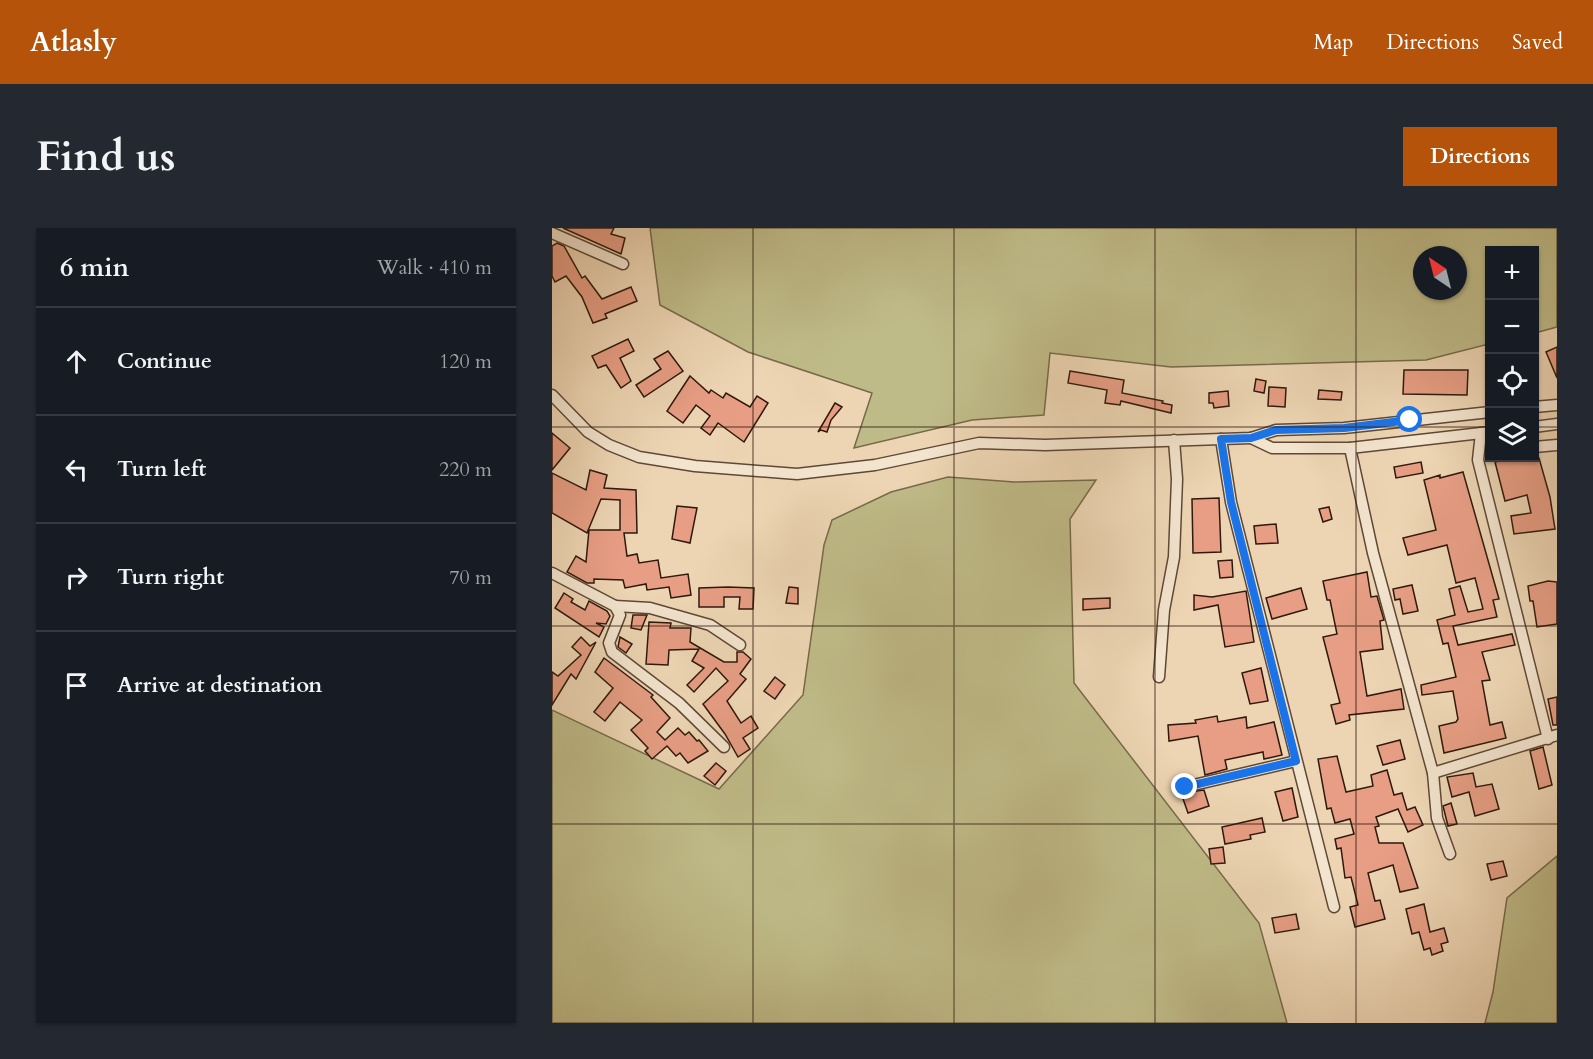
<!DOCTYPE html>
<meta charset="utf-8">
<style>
:root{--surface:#171b24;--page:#242831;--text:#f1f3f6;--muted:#9ea1a6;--line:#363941;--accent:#b45309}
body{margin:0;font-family:Cardo,serif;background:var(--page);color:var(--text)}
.controls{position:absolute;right:18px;top:18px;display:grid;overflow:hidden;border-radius:0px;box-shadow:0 2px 4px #0004}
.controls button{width:54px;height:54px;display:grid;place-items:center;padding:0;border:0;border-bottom:2px solid var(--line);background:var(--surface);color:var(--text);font:30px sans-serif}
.compass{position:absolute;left:861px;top:18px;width:54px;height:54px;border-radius:50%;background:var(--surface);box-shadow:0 2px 4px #0004;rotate:325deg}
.stop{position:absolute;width:18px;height:18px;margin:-14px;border:4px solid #1a73e8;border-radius:50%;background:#fff}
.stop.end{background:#1a73e8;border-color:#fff;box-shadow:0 2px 6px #0008}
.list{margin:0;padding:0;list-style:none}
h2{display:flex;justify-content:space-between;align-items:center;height:78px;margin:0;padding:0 24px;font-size:26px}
h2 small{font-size:20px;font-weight:400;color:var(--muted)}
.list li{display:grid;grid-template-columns:39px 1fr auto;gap:18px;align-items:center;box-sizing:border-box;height:108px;padding:0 24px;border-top:2px solid var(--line)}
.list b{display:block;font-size:22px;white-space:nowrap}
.list em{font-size:20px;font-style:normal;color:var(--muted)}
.icon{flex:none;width:33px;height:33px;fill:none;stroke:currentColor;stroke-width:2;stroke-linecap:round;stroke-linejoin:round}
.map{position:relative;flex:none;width:1005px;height:795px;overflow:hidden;border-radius:0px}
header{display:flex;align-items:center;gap:36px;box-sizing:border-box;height:84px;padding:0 30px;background:var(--accent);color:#fff}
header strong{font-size:28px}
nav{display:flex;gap:33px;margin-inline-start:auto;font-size:21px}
.intro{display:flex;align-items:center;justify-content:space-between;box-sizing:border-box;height:144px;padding:0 36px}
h1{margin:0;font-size:42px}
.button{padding:15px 27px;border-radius:0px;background:var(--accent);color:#fff;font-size:21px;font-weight:700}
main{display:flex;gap:36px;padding:0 36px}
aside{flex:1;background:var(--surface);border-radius:0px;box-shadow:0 2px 4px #0004}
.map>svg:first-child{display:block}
.green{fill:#bfbb88;stroke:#776a4a;stroke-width:1.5;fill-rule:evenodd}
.building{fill:#e79e84;stroke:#2f190c;stroke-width:1.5}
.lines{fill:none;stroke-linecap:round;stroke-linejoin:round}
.minor-casing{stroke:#5e4836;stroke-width:13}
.minor{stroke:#f3e4ce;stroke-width:10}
.route{stroke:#1a73e8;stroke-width:8}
.grid{fill:none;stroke:#2f190c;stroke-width:1.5;stroke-opacity:0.55}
</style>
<header>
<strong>Atlasly</strong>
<nav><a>Map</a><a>Directions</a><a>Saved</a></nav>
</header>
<div class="intro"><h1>Find us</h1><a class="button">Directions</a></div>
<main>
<aside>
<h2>6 min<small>Walk · 410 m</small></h2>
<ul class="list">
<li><svg class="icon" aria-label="ahead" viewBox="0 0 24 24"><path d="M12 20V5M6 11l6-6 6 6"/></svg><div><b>Continue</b></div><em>120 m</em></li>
<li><svg class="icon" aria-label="left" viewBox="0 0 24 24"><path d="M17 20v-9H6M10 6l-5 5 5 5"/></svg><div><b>Turn left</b></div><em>220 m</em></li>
<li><svg class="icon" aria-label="right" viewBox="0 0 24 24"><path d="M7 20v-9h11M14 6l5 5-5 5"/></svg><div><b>Turn right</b></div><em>70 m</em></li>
<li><svg class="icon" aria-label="arrive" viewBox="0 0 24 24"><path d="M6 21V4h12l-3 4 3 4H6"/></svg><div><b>Arrive at destination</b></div></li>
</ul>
</aside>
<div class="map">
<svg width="1005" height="795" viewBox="0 0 1005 795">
<rect width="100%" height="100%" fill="#edd5b3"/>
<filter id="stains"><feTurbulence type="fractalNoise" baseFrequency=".00333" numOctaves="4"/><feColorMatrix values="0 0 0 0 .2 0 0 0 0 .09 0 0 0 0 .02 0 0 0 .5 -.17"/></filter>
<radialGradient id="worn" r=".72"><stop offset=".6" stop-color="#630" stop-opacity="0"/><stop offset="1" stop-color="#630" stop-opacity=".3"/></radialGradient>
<g class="green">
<path d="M98 0H1005V99L983 105 982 22H938L937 116 874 132 619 139 498 125 492 187 420 192 302 220 320 165 196 124 108 77ZM870 27H906V63H870Z"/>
<polygon points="396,249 462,254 544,252 518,291 522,455 707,695 735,795 0,795 0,482 167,561 251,467 272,317 280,292 339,264"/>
<polygon points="1005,628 1005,795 933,795 941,764 955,670"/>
</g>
<g class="building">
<polygon points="11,0 62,0 59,6 73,10 69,26"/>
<polygon points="5,15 12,18 30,50 33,48 50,71 79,59 85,73 53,86 55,90 41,95 30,69 14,48 3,54 0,48 0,18"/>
<polygon points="76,111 82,123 68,130 79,153 69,160 54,137 46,140 40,128"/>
<polygon points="1005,119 1005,150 994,124"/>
<polygon points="116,123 131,143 92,169 84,157 109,141 102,131"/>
<polygon points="852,142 916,142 915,167 851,166"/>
<polygon points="518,143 572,152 570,165 611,173 610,175 620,177 619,185 569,173 568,177 553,175 555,162 516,155"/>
<polygon points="138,148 157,165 159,162 171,170 174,165 198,179 205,168 216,175 192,214 166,195 158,207 149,200 158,188 144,177 131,195 115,183"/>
<polygon points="704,151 714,153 712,165 702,163"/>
<polygon points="717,159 734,160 733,179 716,178"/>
<polygon points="767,162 790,164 789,172 766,171"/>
<polygon points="676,163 677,178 662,180 661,175 657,175 657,165"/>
<polygon points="283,175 290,179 279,192 275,204 269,202 266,204"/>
<polygon points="0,205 18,220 0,242"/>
<polygon points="960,230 987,230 998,269 1003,301 962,306 959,288 979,285 975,267 953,273 943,234"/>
<polygon points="869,234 871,245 844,250 842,239"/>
<polygon points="38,242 55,247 52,260 84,262 85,305 72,305 75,328 85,326 87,335 106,332 109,350 136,346 139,367 119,370 117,359 95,362 94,356 73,360 71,352 42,351 42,355 35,355 15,344 24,328 34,334 37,302 68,302 68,272 49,271 35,305 0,285 0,245 34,262"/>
<polygon points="911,244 947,371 941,372 945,389 901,398 906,417 960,406 963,417 930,424 938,452 930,453 938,497 950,494 954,510 892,525 887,498 904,494 906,491 901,463 870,467 869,457 904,449 896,415 891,416 885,392 903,387 897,361 908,358 916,384 931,381 923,350 904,355 895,317 856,327 851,310 884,302 872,252 888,247 888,250"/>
<polygon points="667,270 669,324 641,325 640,271"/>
<polygon points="125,278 145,280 138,315 120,311"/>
<polygon points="777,279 780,291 771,294 767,281"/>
<polygon points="724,296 726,315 704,316 702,298"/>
<polygon points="680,332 681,349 668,350 666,333"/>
<polygon points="815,344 819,369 825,368 832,392 828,393 831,421 808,424 815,468 849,461 852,481 797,487 798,492 784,496 779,477 788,475 771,409 785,406 778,372 775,372 771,353"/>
<polygon points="996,353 1005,354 1005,396 985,399 981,373 978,373 976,358"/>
<polygon points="860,357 866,383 851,386 848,371 843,372 841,361"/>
<polygon points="176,359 202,360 201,381 187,381 188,369 172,369 172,379 147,379 147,360"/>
<polygon points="237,359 246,360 246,376 234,375"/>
<polygon points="749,360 755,381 720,391 714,370"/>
<polygon points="694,363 702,414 673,419 666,377 642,382 642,367 660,369"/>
<polygon points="12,365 21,371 19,374 33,382 37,373 55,383 58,388 54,396 44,395 52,399 47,409 3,380"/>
<polygon points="558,370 558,380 531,382 531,371"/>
<polygon points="81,387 95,387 89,402 79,400"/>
<polygon points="97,394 119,395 118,400 139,400 138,414 172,434 185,434 185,424 191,424 199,431 188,446 194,451 175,473 189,495 199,488 206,500 191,510 198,521 186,529 173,506 151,476 176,453 164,440 142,464 135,457 152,440 140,433 147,421 117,422 116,437 94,436"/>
<polygon points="29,409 38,418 44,414 24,451 19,446 0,477 0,444 6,448 29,427 20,419"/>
<polygon points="68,409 80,416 74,425 66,419"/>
<polygon points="52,430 101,467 99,469 118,490 105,504 113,512 126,500 133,507 137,504 145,513 147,512 156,523 136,535 128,525 124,528 115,518 100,531 93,523 96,520 79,502 90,492 68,474 53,493 42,484 61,460 43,444"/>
<polygon points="709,440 716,473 698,476 690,445"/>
<polygon points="223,449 233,457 223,471 212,463"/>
<polygon points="1005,469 1005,497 1001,497 996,471"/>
<polygon points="665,488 666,494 694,489 695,500 722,494 730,527 712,531 711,524 673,532 675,541 653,547 646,508 617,513 616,497 644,495 643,492"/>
<polygon points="848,512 853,531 831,537 825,518"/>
<polygon points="991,519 1000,557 987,561 978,523"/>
<polygon points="785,528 794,564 821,558 819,547 835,542 842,567 850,565 855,582 863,579 871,597 856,604 846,581 824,589 827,598 823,599 827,615 851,615 866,660 848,664 841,637 816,645 823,673 828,672 833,691 803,699 798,679 806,677 799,649 793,650 789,620 785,621 783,611 802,606 798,591 783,595 779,580 775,581 766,531"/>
<polygon points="164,535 174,543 163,557 152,548"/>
<polygon points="921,545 924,559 940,556 947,581 923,588 917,564 900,569 895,549"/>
<polygon points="740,560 746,589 731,593 723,564"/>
<polygon points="652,562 657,578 636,585 629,565"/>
<polygon points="899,575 905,596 896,598 891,578"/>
<polygon points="710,590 713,604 698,607 699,611 673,616 670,599"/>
<polygon points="671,619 673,635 659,636 657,621"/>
<polygon points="951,633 955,648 939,652 935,636"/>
<polygon points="872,676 878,704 892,700 896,714 889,716 891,723 880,727 878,720 872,722 867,704 860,706 854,681"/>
<polygon points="744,686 747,701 723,705 720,690"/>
</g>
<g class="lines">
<defs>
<g id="minor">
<polyline points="0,5 71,36"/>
<polyline points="0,167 36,204 57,217 87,229 143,238 245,246 323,237 427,215 493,217 699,210 724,202 792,200 938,184"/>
<polyline points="982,179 1005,177"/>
<polyline points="982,199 1005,196"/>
<polyline points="929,205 926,232 996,511"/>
<polyline points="699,210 720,220 798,220 938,204"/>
<polyline points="669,211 679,274 782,679"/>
<polyline points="982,219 1005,217"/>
<polyline points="798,220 821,325 881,545 885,590 898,626"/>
<polyline points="0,345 63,378 68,387 57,415 60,424 127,475 172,519"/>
<polyline points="63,378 98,380 158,397 188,417"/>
<polyline points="607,449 612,382 622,329 625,251 622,212"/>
<polyline points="881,545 1005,507"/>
<polyline points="633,559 744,533"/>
</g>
</defs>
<use href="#minor" class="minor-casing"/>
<use href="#minor" class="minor"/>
</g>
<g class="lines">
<polyline class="route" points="633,559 744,533 679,274 669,211 699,210 724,202 792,200 858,192"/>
</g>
<path class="grid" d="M201 0V795M402 0V795M603 0V795M804 0V795M0 199H938M982 199H1005M0 398H1005M0 596H1005"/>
<rect width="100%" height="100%" filter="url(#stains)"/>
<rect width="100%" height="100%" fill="url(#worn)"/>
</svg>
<div class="controls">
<button>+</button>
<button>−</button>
<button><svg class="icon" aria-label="locate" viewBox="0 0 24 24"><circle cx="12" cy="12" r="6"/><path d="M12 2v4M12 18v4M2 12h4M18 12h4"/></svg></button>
<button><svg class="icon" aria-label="layers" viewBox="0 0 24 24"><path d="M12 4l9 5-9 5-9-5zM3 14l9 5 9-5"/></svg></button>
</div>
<svg class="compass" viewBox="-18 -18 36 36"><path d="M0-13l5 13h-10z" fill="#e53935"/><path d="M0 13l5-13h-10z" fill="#9ea1a6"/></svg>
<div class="stop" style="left:858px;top:192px"></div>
<div class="stop end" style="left:633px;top:559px"></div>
</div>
</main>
